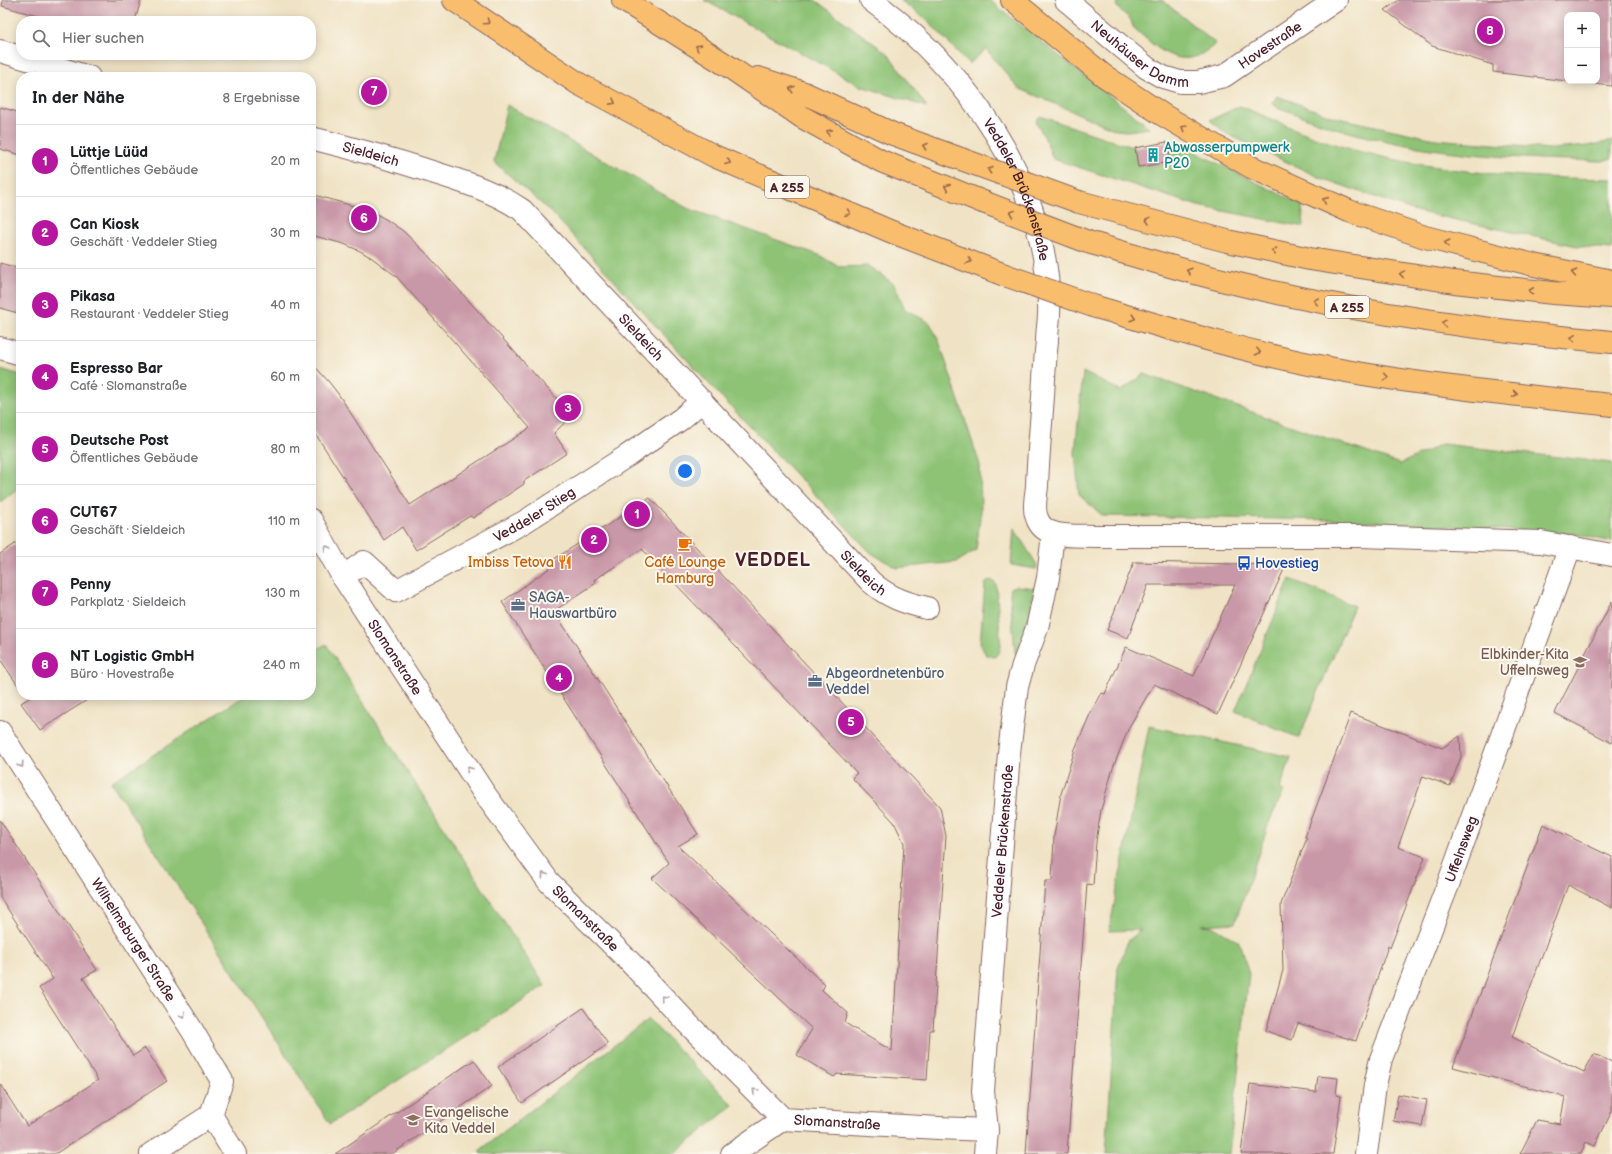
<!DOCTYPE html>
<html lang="de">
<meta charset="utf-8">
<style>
:root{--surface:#fff;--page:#f6f6f6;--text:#202124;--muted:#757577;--line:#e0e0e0;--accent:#b5179e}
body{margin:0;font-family:"Balsamiq Sans",sans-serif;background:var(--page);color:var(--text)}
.controls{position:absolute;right:12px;top:12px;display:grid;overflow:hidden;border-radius:8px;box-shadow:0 2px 10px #0003}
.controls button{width:36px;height:36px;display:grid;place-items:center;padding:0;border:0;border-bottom:1px solid var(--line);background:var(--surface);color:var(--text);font:20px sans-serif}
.you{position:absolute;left:685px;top:471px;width:14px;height:14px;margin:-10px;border:3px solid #fff;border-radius:50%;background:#1a73e8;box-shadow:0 0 0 6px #1a73e833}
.badge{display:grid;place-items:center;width:26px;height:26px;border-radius:50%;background:var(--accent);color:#fff;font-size:13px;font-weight:700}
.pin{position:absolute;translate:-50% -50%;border:2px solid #fff;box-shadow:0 1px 4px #0006}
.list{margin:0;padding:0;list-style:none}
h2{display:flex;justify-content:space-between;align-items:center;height:52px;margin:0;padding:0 16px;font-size:17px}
h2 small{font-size:13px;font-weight:400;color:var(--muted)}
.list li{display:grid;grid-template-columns:26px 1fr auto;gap:12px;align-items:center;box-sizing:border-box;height:72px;padding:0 16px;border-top:1px solid var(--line)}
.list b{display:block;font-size:15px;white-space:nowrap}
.list p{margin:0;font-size:13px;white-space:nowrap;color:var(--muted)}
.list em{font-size:13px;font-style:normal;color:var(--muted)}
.icon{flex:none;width:22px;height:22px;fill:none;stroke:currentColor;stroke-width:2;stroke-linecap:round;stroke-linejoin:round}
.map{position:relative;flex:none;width:1612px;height:1154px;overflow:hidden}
.search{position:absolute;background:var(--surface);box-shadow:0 2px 10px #0003;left:16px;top:16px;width:300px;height:44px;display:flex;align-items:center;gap:10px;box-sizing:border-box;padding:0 14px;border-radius:16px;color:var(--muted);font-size:15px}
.panel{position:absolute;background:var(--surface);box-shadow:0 2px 10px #0003;left:16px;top:72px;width:300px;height:628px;border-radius:16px}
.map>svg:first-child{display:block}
.green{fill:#8ec376;stroke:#6c7150}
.building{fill:#c998a8;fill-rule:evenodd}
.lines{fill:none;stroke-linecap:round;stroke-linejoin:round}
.minor-casing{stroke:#846461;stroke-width:24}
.highway-casing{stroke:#846461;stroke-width:24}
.minor{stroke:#fff;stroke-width:22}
.highway{stroke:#f9be6d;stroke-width:22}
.highway-bridge-casing{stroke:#846461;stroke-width:24;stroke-linecap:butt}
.highway-bridge{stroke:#f9be6d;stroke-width:22}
.oneway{stroke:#996749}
.oneway2{stroke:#ae9aa0}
.labels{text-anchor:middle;stroke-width:4;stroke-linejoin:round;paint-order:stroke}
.shield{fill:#fbf7ec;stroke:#7f6065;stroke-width:1}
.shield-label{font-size:13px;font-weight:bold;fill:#4a1f2b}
.street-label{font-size:14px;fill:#4a1f2b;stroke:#fbf7ec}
.culture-label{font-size:14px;fill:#0d838f;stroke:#fbf7ec;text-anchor:start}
.food-label{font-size:14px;fill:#c56008;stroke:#fbf7ec;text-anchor:end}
.transit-label{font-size:14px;fill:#164399;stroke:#fbf7ec;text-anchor:start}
.service-label{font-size:14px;fill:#4e5e75;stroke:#fbf7ec;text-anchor:start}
.education-label{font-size:14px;fill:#785e54;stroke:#fbf7ec;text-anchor:end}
.district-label{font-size:18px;font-weight:bold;letter-spacing:1px;fill:#4a1f2b;stroke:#fbf7ec}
</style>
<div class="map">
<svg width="1612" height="1154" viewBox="0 0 1612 1154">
<rect width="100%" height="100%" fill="#fbf7ec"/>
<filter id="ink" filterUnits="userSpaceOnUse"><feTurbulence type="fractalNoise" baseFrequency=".025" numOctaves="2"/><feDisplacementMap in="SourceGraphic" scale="8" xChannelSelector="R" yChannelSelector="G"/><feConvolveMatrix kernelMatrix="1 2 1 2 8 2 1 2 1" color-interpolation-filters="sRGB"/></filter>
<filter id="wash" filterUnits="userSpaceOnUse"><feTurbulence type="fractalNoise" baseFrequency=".012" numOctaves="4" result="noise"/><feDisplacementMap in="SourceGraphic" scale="16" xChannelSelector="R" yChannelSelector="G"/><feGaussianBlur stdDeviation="0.9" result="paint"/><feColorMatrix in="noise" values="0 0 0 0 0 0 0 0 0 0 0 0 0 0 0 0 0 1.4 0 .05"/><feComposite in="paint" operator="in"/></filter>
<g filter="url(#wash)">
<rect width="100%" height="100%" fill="#f0e3c5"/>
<g class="green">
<polygon points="704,0 815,0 888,54 927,107 861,86"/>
<polygon points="900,0 989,0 1150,128 1127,131 1116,130 1018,88 986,49 969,64 927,20"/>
<path d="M1119 0H1162L1216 44C1210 48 1204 53 1198 56 1172 66 1150 42 1133 27L1131 20 1116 6Z"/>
<path d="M1277 96 1334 117 1435 139 1550 149 1587 146 1612 141V158L1603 161C1512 159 1419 154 1332 127 1313 121 1295 113 1277 107L1272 103Z"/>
<polygon points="507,105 687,208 819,255 839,267 868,266 894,284 905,309 930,323 939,341 980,465 981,511 976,550 957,562 897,568 871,553 710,385 552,213 494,162"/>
<path d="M1240 106C1280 122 1320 142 1362 152 1444 173 1528 178 1612 179V249L1577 246 1415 211 1321 178 1227 134 1210 120Z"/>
<polygon points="1040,116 1135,148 1138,167 1171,162 1167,142 1175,142 1302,205 1304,227 1198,206 1053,159 1044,136 1036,123 1037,119"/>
<polygon points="0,369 21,375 21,487 0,502"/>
<polygon points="1083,372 1121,391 1144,374 1400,464 1442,444 1612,463 1612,542 1576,534 1340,520 1103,516 1079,495 1075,453"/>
<polygon points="1014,528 1037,565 1036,569 1011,565"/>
<polygon points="1290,579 1354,606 1299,738 1235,711"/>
<polygon points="992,580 996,584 1001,647 999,653 994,657 986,655 980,644 985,584 988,581"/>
<polygon points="1016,586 1035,588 1025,630 1017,655 1015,653 1010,594 1011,587"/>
<polygon points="326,644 545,986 330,1124 111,782 246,695 311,695 311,653"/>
<polygon points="1149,726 1291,757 1280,789 1284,791 1270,820 1235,923 1201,925 1212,926 1239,942 1249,974 1229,1154 1106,1154 1118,967 1128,941 1141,930 1109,931"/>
<polygon points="648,1019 733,1105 674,1154 481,1154 479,1151"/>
</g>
<g id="blocks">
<g class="building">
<polygon points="3,0 141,0 135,21 56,21 2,6"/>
<polygon points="1399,0 1612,0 1612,86 1568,81 1597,81 1597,15 1567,15 1567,81 1493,72 1493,65 1432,46 1385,10"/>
<polygon points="0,107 21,113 21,155 0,149"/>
<polygon points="1167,142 1171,162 1138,167 1135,148"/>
<polygon points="311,194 371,211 387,220 403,231 425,252 572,416 554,433 567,453 524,481 524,484 473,518 470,516 416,550 402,527 384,540 311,427 311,362 329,382 339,395 410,505 530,428 396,276 372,258 360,251 344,244 311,235"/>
<polygon points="0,263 21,269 21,314 0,308"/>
<path d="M650 498 940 807 946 836 933 1030H930L927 1080 837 1074 834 1077 797 1055 812 1029 652 878 669 863 502 602 554 565 551 561ZM642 549 857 773 852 778 894 822 904 843 892 1051 845 1023 848 1013 822 990 825 985 678 846 698 834 554 611 596 583 594 580Z"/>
<polygon points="21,540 21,690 0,659 0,554"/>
<polygon points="1134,562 1286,565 1218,714 1154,684 1129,727 1113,768 1101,810 1096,842 1093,885 1087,884 1067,1154 1026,1154 1045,881 1052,881 1054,836 1061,794 1075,749 1091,712 1102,693 1105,694 1126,647 1194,676 1235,585 1148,585 1128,638 1107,630"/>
<polygon points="1612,601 1612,743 1555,713"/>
<polygon points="34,695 95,695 40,730 21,703"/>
<polygon points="1351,713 1442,748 1460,736 1461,757 1450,786 1423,776 1398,847 1425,857 1390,948 1388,946 1356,1041 1298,1023 1292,1040 1266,1031 1283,970 1281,904 1307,838 1305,837"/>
<polygon points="0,820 97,970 83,978 133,1056 145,1048 167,1081 55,1154 0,1154 0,1084 27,1126 98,1080 39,988 53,979 0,897"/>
<polygon points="1543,824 1612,857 1612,908 1568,885 1512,1037 1584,1072 1594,1054 1612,1062 1612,1111 1595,1146 1586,1142 1581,1154 1520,1154 1537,1120 1560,1124 1565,1097 1453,1067"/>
<polygon points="583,1008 608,1044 522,1103 498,1067"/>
<polygon points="474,1060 492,1086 392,1154 335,1154"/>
<polygon points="1318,1076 1338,1078 1336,1095 1341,1096 1333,1154 1241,1154 1250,1084 1316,1092"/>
<polygon points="1398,1094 1427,1100 1422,1126 1393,1121"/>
</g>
</g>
</g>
<g filter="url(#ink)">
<use href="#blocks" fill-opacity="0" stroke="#846461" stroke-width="1"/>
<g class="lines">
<defs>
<g id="minor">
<path id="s1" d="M871 0C968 71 1046 182 1049 305 1050 317 1047 329 1047 341 1045 359 1044 378 1043 396 1041 426 1038 456 1037 486 1036 496 1033 509 1037 518 1044 540 1076 535 1095 536H1361L1541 542 1612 555"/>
<path id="s2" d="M1066 0 1147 68 1163 77 1180 82H1198L1224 76 1336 0"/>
<polyline points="0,51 89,77"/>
<path id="s3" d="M311 138C352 148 392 159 432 172 464 182 494 191 522 210L871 582C888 597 905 603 927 608"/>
<polyline points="0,348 21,354"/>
<path id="s4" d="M311 520 343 577 484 793 549 882 630 962 690 1026 783 1119 938 1128 987 1130"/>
<path id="s5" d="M343 577 364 562 396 591 524 522 627 456 681 419 702 401"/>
<path id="s6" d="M0 732 192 1030 222 1081 211 1115 235 1154"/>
<polyline points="151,1154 211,1115"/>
<polyline points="732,1154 783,1119"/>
<path id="s7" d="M985 1154 987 1130 983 1091 1009 753 1017 687 1023 665 1037 628 1048 578 1053 533"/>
<path id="s8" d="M1366 1154 1375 1085 1381 1059 1449 882 1570 547"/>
</g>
<g id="highway">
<polyline points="454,0 579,84 714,156 892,232 1002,274"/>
<polyline points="623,0 731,68 802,117 881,161 983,202"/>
<polyline points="1012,0 1103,75 1163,115 1251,167 1349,211 1425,237 1534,265 1612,281"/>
<polyline points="758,78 804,93 893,134 961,159"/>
<polyline points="1079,202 1227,241 1310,259 1454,282 1553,293 1612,297"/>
<path d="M1088 242C1132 255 1177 269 1222 280 1350 312 1481 330 1612 342"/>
<path d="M1096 307C1171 329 1246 352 1324 367 1419 385 1516 395 1612 405"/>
</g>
</defs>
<use href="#minor" class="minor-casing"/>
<use href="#highway" class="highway-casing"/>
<use href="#minor" class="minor"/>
<use href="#highway" class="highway"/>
<defs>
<g id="highway-bridge">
<polyline points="961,159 1079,202"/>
<polyline points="983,202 1088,242"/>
<polyline points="1002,274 1096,307"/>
</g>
</defs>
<use href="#highway-bridge" class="highway-bridge-casing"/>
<use href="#highway-bridge" class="highway-bridge"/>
</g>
<defs><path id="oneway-chevron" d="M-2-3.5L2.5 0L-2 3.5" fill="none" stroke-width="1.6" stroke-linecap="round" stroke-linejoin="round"/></defs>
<g class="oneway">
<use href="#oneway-chevron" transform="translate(487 22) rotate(34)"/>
<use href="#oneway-chevron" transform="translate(698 47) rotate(-148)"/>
<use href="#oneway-chevron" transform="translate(792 89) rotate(-161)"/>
<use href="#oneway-chevron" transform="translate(613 102) rotate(28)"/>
<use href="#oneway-chevron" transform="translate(1184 128) rotate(-150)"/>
<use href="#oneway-chevron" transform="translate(829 132) rotate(-151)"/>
<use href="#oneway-chevron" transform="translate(925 146) rotate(-160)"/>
<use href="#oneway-chevron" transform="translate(728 162) rotate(23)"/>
<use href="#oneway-chevron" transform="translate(990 170) rotate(-160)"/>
<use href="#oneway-chevron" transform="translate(947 187) rotate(-158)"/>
<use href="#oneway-chevron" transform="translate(1325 200) rotate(-156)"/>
<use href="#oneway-chevron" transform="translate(848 213) rotate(23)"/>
<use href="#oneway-chevron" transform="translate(1012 213) rotate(-159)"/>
<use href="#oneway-chevron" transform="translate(1148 220) rotate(-165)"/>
<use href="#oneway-chevron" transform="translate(1447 243) rotate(-166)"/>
<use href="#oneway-chevron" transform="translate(1274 251) rotate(-168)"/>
<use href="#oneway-chevron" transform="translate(969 261) rotate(21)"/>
<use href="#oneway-chevron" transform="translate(1189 271) rotate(-164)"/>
<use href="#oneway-chevron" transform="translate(1574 273) rotate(-169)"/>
<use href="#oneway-chevron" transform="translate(1402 274) rotate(-171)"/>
<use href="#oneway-chevron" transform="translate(1531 291) rotate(-174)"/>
<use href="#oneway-chevron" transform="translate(1316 301) rotate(-170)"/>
<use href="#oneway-chevron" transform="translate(1133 318) rotate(17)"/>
<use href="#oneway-chevron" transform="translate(1444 323) rotate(-170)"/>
<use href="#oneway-chevron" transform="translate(1573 338) rotate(-175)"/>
<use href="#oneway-chevron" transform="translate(1258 352) rotate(13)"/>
<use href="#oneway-chevron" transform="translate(1386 377) rotate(9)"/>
<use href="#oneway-chevron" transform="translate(1515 394) rotate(7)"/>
</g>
<g class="oneway2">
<use href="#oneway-chevron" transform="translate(327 548) rotate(-119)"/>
<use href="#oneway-chevron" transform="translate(21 765) rotate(57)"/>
<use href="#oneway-chevron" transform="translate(469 769) rotate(-123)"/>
<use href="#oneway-chevron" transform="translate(544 875) rotate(-126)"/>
<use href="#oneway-chevron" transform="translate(664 998) rotate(-133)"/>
<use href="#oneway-chevron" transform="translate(183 1015) rotate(57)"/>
<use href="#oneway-chevron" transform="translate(755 1091) rotate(-135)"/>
</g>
</g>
<defs>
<symbol id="building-bare" viewBox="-9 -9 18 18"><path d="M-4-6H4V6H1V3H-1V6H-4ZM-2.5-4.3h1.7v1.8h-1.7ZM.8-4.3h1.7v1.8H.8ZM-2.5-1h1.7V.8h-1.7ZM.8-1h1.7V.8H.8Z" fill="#0f9aa8" stroke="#fbf7ec" stroke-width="2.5" paint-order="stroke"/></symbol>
<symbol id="cafe-bare" viewBox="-9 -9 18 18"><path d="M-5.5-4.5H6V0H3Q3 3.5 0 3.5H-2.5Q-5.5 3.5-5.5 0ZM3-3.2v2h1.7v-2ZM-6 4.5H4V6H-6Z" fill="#e8710a" stroke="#fbf7ec" stroke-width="2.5" paint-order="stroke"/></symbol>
<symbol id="restaurant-bare" viewBox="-9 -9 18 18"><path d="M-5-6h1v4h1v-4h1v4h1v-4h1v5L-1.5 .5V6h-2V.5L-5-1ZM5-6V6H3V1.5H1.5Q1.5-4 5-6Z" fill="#e8710a" stroke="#fbf7ec" stroke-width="2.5" paint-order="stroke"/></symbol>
<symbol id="bus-bare" viewBox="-9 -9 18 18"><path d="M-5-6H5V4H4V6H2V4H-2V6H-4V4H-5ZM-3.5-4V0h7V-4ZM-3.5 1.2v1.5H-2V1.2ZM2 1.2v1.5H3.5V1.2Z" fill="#1a4fb4" stroke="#fbf7ec" stroke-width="2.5" paint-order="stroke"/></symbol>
<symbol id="office-bare" viewBox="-9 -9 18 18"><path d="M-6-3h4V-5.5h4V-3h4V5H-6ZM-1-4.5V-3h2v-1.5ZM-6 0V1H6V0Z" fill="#5c6f8a" stroke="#fbf7ec" stroke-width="2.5" paint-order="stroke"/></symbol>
<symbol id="school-bare" viewBox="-9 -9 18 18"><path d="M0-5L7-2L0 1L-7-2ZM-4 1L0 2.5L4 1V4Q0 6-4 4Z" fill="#8d6e63" stroke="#fbf7ec" stroke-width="2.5" paint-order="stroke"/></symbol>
</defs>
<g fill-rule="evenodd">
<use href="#building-bare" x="1143" y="145" width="20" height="20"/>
<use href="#cafe-bare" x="675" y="534" width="20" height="20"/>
<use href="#restaurant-bare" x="555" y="552" width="20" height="20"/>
<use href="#bus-bare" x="1234" y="553" width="20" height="20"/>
<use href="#office-bare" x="508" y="595" width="20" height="20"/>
<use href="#school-bare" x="1570" y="652" width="20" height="20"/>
<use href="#office-bare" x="805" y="671" width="20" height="20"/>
<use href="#school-bare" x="403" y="1110" width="20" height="20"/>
</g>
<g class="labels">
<g class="shield">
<rect x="765" y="176" width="44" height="22" rx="3"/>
<rect x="1325" y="296" width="44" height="22" rx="3"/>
</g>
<g class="shield-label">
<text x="787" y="192">A 255</text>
<text x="1347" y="312">A 255</text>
</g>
<g class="street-label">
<text dy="5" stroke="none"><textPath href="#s2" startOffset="242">Hovestraße</textPath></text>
<text dy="5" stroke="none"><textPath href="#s2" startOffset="93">Neuhäuser Damm</textPath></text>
<text dy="5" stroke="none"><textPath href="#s3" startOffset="62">Sieldeich</textPath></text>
<text dy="5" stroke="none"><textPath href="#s1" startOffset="244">Veddeler Brückenstraße</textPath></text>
<text dy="5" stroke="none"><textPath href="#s3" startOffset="398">Sieldeich</textPath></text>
<text dy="5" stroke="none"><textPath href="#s5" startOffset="227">Veddeler Stieg</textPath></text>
<text dy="5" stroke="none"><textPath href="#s3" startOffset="722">Sieldeich</textPath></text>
<text dy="5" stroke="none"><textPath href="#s4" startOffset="161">Slomanstraße</textPath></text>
<text dy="5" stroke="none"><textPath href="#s7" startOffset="314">Veddeler Brückenstraße</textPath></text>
<text dy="5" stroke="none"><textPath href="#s8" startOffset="321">Uffelnsweg</textPath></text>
<text dy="5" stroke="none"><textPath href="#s4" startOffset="485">Slomanstraße</textPath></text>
<text dy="5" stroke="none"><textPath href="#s6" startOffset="247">Wilhelmsburger Straße</textPath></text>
<text dy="5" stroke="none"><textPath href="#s4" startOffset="821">Slomanstraße</textPath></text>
</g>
<g class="culture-label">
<text x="1164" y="152">Abwasserpumpwerk<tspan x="1164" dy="16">P20</tspan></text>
</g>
<g class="food-label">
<text x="554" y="567">Imbiss Tetova</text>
<text x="685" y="567" text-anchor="middle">Café Lounge<tspan x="685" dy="16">Hamburg</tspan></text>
</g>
<g class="transit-label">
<text x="1255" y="568">Hovestieg</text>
</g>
<g class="service-label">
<text x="529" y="602">SAGA-<tspan x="529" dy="16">Hauswartbüro</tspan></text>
<text x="826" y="678">Abgeordnetenbüro<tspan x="826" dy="16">Veddel</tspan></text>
</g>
<g class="education-label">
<text x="1569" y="659">Elbkinder-Kita<tspan x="1569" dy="16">Uffelnsweg</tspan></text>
<text x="424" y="1117" text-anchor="start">Evangelische<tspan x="424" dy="16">Kita Veddel</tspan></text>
</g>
<g class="district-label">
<text x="773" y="566">VEDDEL</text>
</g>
</g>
</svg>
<div class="controls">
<button>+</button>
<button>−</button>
</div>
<div class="you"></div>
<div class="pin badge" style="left:637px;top:514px">1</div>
<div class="pin badge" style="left:594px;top:540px">2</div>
<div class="pin badge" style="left:568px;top:408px">3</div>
<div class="pin badge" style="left:559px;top:678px">4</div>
<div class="pin badge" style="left:851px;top:722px">5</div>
<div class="pin badge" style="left:364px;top:218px">6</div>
<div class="pin badge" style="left:374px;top:92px">7</div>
<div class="pin badge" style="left:1490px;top:31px">8</div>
<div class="search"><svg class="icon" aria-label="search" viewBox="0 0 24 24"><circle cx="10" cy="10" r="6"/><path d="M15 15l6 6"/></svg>Hier suchen</div>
<section class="panel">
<h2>In der Nähe<small>8 Ergebnisse</small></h2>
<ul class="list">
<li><span class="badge">1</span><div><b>Lüttje Lüüd</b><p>Öffentliches Gebäude</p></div><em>20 m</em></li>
<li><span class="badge">2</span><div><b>Can Kiosk</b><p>Geschäft · Veddeler Stieg</p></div><em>30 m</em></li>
<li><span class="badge">3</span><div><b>Pikasa</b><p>Restaurant · Veddeler Stieg</p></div><em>40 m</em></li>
<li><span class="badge">4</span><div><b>Espresso Bar</b><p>Café · Slomanstraße</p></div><em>60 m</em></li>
<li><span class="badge">5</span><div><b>Deutsche Post</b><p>Öffentliches Gebäude</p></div><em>80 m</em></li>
<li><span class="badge">6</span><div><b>CUT67</b><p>Geschäft · Sieldeich</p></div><em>110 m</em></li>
<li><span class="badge">7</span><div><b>Penny</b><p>Parkplatz · Sieldeich</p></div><em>130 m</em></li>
<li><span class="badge">8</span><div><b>NT Logistic GmbH</b><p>Büro · Hovestraße</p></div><em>240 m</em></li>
</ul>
</section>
</div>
